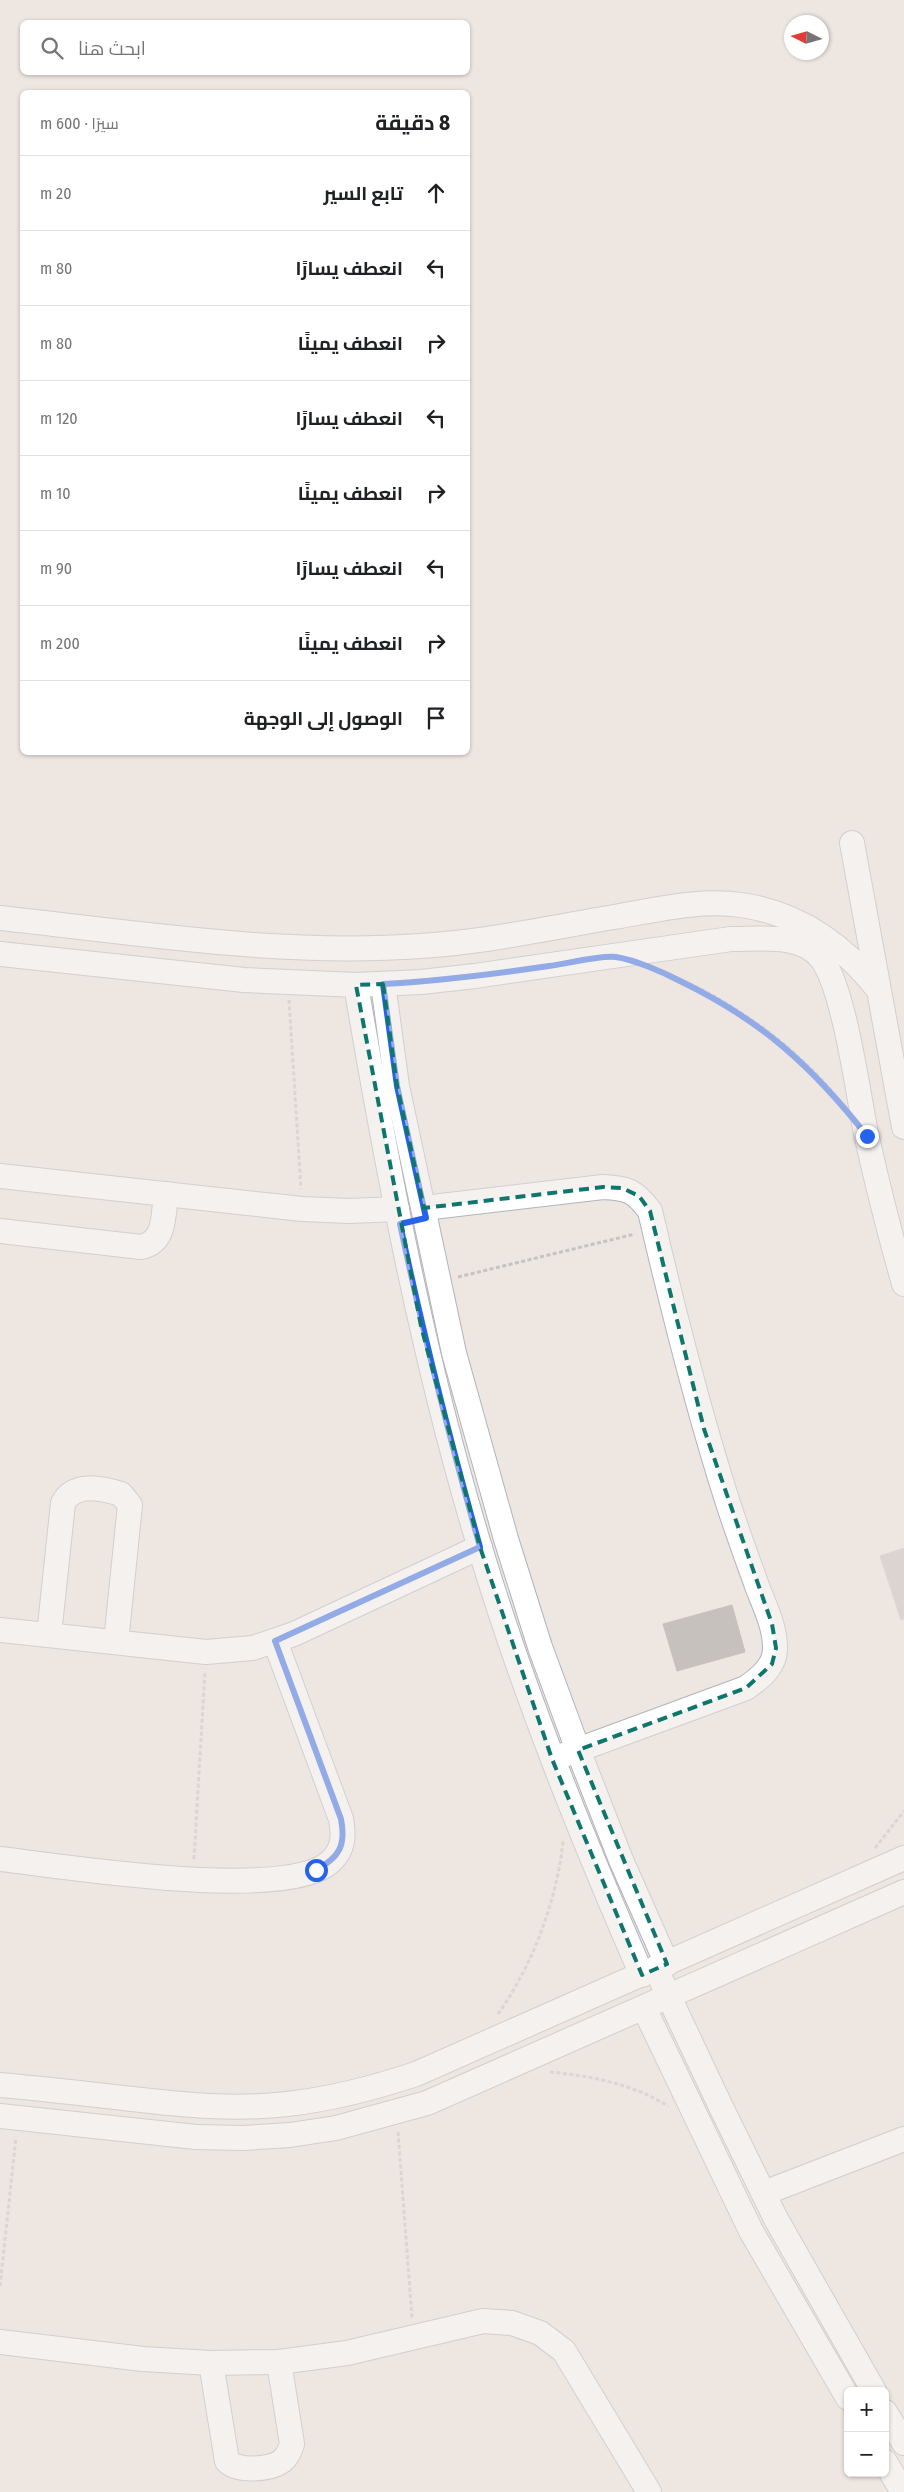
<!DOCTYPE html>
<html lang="ar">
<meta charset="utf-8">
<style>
:root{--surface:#fff;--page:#f2f2f2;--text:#202124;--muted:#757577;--line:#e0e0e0}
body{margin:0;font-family:"Fira Sans Condensed",Cairo,sans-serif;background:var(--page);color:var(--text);direction:rtl}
.controls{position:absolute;right:15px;bottom:15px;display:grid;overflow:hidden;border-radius:8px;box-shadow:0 1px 4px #0004}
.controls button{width:45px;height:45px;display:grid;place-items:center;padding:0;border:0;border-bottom:1px solid var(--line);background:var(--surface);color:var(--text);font:25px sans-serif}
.compass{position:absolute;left:784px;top:15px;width:45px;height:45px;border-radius:50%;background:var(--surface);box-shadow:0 1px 4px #0004;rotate:275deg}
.stop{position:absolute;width:15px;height:15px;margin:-11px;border:4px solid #2563eb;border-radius:50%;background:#fff}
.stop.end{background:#2563eb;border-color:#fff;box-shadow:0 1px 5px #0008}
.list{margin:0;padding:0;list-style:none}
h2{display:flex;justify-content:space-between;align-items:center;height:65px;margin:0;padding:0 20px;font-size:21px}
h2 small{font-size:16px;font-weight:400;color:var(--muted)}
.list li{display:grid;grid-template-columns:32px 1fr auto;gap:15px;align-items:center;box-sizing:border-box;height:75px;padding:0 20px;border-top:1px solid var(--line)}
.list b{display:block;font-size:19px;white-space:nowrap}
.list em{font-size:16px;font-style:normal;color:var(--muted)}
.icon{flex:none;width:28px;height:28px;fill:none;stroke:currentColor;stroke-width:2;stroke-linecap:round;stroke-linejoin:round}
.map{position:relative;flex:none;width:904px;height:2492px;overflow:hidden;direction:ltr}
.search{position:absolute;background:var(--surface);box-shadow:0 1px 4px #0004;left:20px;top:20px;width:450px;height:55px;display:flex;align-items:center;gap:12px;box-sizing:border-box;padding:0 18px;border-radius:8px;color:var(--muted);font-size:19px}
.panel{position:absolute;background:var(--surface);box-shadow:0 1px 4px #0004;left:20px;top:90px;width:450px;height:665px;border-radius:8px;direction:rtl}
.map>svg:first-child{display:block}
.building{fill:#c6c1bc;stroke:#c9c2ba}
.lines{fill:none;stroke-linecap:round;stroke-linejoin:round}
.minor-casing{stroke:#b1b4bc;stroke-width:26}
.path{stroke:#c4c4c4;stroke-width:3;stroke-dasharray:4 2.5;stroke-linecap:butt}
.minor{stroke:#fff;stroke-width:24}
.route{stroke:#2563eb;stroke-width:6}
.marked{fill:none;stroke:#0f766e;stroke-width:4;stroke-dasharray:10 6;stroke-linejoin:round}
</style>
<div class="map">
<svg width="904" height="2492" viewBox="0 0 904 2492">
<rect width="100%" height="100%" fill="#ede6e1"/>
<g class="building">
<polygon points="904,1548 904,1619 901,1620 880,1556"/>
<polygon points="732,1605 745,1652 677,1671 663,1624"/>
</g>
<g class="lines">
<defs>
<g id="minor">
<polyline points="852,843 904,1127"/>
<path d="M0 918C139 933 280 956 420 946 485 942 550 928 614 917 656 910 699 899 741 905 798 913 843 945 878 989"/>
<path d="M0 954 244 980 356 985 421 982 475 976 731 939C759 939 802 933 821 958 844 987 858 1094 866 1133 877 1184 890 1234 904 1284"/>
<polyline points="383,984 397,1086 454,1353 506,1539 540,1647 578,1750 621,1860 667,1964"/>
<path d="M356 985C388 1174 424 1363 480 1548 524 1694 581 1835 642 1975"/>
<polyline points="0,1176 302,1209 349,1211 397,1209"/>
<path d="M424 1208 603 1187C628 1188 635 1191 650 1211 673 1310 697 1407 728 1503 737 1531 747 1558 757 1586 764 1605 775 1626 775 1647 776 1666 760 1678 746 1688L564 1755"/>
<path d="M0 1231 141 1247C166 1242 163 1215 166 1194"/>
<polyline points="0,1630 206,1652 253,1648 294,1634 480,1547"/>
<path d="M49 1635 63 1503C74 1482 101 1488 121 1494L130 1505 116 1642"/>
<path d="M0 1859C62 1866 289 1903 331 1861 344 1849 344 1835 341 1819L275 1641"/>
<polyline points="662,1982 721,2107 776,2219 874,2391"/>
<polyline points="644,2008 751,2231 848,2398"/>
<path d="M0 2085C44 2089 88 2094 132 2099 184 2105 235 2110 287 2104 332 2099 374 2088 416 2074L904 1858"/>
<polyline points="0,2116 196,2137 243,2138 290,2135 336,2128 427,2103 904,1892"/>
<polyline points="764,2193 904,2139"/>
<polyline points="0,2342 143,2359 211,2363 279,2362 347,2353 483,2321 512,2323 540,2333 564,2351 649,2492"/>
<path d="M211 2363 227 2461C237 2472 270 2470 282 2461 288 2456 290 2450 292 2444L279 2362"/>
<polyline points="885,2412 904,2443"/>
<polyline points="885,2462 903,2492"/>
</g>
</defs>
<use href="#minor" class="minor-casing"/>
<g class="path">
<path d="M659 971C723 993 798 1047 839 1100"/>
<polyline points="289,1000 301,1189"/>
<polyline points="458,1277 635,1234"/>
<polyline points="875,1848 904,1811"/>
<polyline points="194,1859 205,1671"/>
<path d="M498 2014C532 1966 557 1901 563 1841"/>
<path d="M550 2072C591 2076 633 2084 668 2106"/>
<polyline points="398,2132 412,2318"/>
<polyline points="0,2286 16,2137"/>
</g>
<use href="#minor" class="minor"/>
</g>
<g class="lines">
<path class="route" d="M316 1870C340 1857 346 1845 341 1819L275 1641 480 1547C450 1440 423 1333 400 1224L426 1218 397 1086 383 984C439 981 494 974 549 966 565 964 601 955 616 957 635 960 663 972 680 981 761 1020 812 1066 867 1136"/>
</g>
<path d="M0 0H904V2492H0ZM383 984 397 1086 424 1208 603 1187 622 1188 639 1196 650 1211 704 1429 772 1624 776 1648 772 1664 746 1688 578 1750 667 1964 642 1975 552 1759 480 1547 421 1326 356 985Z" fill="#ede6e1" fill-opacity=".55" fill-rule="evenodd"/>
<path class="marked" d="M383 984 397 1086 424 1208 603 1187 622 1188 639 1196 650 1211 704 1429 772 1624 776 1648 772 1664 746 1688 578 1750 667 1964 642 1975 552 1759 480 1547 421 1326 356 985Z"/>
</svg>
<div class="controls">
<button>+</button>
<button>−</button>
</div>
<svg class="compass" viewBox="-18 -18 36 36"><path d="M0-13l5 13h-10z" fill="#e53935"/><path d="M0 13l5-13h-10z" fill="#757577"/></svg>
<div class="stop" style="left:316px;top:1870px"></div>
<div class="stop end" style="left:867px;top:1136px"></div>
<div class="search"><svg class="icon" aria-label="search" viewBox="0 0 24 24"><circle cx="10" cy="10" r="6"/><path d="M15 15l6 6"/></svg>ابحث هنا</div>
<section class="panel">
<h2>8 دقيقة<small>سيرًا · 600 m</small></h2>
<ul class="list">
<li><svg class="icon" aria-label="ahead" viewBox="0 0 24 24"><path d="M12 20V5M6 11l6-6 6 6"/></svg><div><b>تابع السير</b></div><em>20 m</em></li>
<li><svg class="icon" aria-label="left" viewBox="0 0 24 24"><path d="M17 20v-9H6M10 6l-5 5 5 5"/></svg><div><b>انعطف يسارًا</b></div><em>80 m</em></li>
<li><svg class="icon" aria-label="right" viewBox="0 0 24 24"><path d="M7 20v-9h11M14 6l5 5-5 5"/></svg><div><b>انعطف يمينًا</b></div><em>80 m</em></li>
<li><svg class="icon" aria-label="left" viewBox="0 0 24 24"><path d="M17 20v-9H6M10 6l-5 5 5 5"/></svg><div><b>انعطف يسارًا</b></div><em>120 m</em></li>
<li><svg class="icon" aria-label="right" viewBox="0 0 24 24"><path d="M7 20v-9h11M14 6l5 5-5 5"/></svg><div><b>انعطف يمينًا</b></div><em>10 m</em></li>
<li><svg class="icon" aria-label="left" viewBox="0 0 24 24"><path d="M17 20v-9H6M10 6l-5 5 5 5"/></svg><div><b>انعطف يسارًا</b></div><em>90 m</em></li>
<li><svg class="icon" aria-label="right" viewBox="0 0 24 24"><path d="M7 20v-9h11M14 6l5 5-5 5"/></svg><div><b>انعطف يمينًا</b></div><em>200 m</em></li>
<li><svg class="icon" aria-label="arrive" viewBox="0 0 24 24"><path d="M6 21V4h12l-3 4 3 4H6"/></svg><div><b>الوصول إلى الوجهة</b></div></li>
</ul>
</section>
</div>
